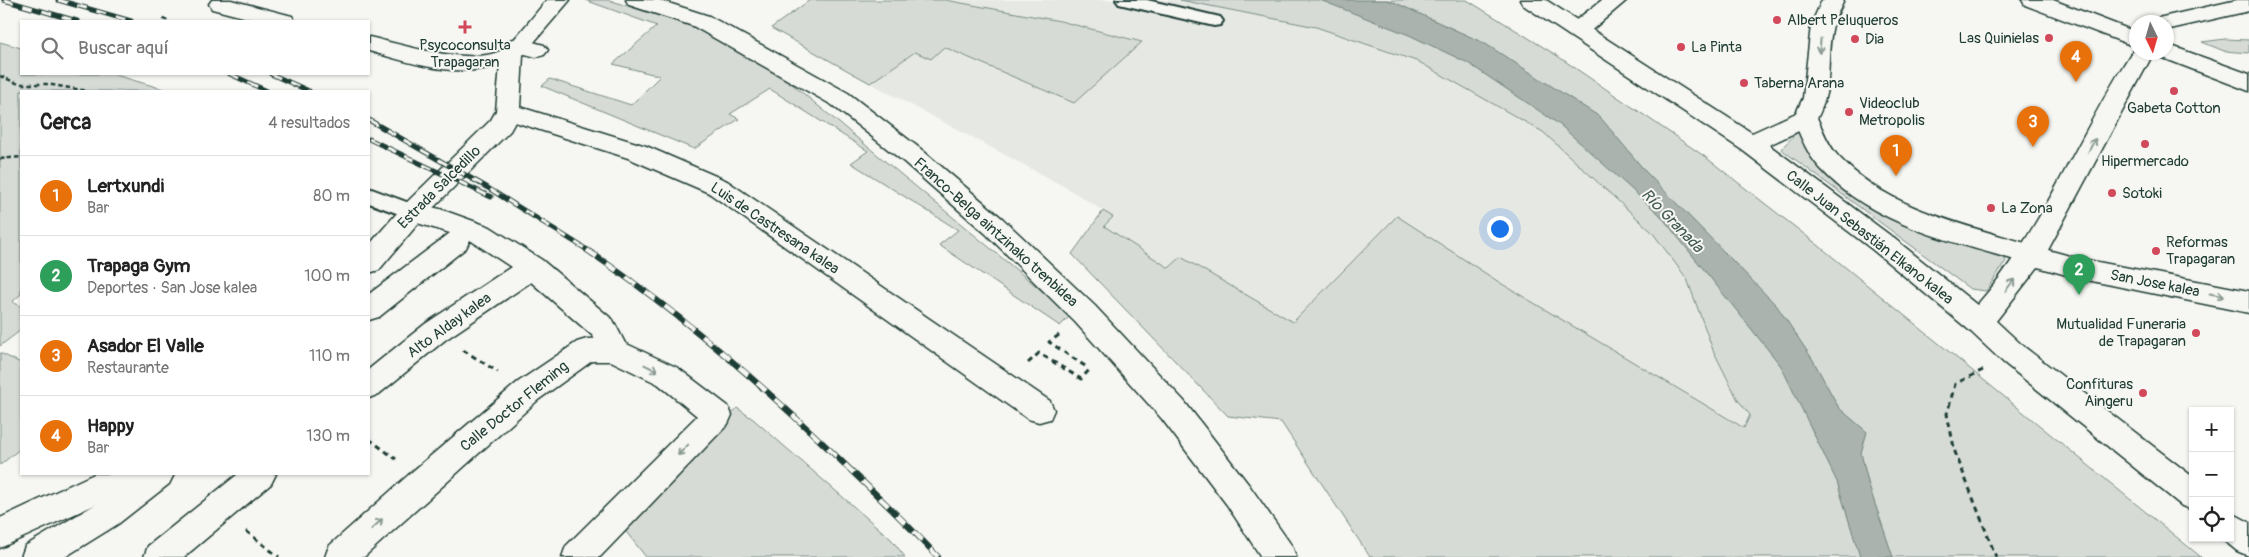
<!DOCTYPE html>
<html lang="es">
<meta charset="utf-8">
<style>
:root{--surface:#fff;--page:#f2f2f2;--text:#222;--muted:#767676;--line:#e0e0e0;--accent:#d1495b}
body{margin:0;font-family:Pangolin,sans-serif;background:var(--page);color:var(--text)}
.controls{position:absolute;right:15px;bottom:15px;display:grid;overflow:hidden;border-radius:0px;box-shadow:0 1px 4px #0004}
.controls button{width:45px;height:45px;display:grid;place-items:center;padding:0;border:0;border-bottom:1px solid var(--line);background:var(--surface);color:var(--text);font:25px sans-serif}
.compass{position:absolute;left:2129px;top:15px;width:45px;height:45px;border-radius:50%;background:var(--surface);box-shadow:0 1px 4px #0004;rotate:175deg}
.you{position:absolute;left:1499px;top:228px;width:18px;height:18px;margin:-12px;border:4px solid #fff;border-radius:50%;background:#1a73e8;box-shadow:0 0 0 8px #1a73e833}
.badge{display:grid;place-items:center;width:32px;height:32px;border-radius:50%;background:var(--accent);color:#fff;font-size:16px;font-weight:700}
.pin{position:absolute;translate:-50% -41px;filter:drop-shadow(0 1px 2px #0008)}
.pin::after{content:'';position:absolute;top:26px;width:18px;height:15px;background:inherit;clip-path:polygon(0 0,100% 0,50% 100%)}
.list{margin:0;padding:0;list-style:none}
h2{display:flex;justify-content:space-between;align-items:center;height:65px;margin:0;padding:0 20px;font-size:21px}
h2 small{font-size:16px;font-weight:400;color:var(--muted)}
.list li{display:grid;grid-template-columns:32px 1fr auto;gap:15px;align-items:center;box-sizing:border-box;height:80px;padding:0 20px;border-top:1px solid var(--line)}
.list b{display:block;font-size:19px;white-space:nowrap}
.list p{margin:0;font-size:16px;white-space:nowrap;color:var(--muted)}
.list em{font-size:16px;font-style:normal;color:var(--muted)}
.icon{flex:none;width:28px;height:28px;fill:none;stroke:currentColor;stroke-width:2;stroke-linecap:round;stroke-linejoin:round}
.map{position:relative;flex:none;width:2249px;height:557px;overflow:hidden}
.search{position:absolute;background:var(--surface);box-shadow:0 1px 4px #0004;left:20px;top:20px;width:350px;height:55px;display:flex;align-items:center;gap:12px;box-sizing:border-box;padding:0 18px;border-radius:0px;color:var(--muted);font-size:19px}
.panel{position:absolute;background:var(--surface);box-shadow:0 1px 4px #0004;left:20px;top:90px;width:350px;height:385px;border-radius:0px}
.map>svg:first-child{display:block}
.built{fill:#e6e8e4}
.green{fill:#d6dbd6;stroke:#7a8c85}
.water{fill:#aab3ae;stroke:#72847d}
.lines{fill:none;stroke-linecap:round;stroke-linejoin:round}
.service-casing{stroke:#1f3d34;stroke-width:4}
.pedestrian-casing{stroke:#1f3d34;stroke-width:3}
.minor-casing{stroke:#1f3d34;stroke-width:3}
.tertiary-casing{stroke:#1f3d34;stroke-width:3}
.path-far1{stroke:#1f3d34;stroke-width:2.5;stroke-dasharray:4.5 3;stroke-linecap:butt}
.path{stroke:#1f3d34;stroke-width:3;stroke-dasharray:5.5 4.5;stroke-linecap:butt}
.service{fill:#f6f6f2;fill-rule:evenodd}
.pedestrian{fill:#f6f6f2;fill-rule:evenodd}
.minor{fill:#f6f6f2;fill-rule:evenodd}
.tertiary{fill:#f6f6f2;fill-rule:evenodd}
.rail-far1-casing{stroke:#1f3d34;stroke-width:5}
.rail-casing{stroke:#1f3d34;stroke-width:6}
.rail-far1{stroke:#f6f6f2;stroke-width:3;stroke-dasharray:10;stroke-linecap:butt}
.rail{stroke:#f6f6f2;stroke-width:4.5;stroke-dasharray:12;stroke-linecap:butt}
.oneway{stroke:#8a9a93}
.poi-dot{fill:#d1495b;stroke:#f6f6f2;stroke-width:2}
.labels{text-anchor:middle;stroke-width:4;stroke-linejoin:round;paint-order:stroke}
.poi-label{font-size:15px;fill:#1f3d34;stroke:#f6f6f2;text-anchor:start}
.street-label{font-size:15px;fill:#1f3d34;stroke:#f6f6f2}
.water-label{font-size:16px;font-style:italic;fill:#425a52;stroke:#f6f6f2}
</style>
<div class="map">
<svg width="2249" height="557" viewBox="0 0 2249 557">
<rect width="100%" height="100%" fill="#f6f6f2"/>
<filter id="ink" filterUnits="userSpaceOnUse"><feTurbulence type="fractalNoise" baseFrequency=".02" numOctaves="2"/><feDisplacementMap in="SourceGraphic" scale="10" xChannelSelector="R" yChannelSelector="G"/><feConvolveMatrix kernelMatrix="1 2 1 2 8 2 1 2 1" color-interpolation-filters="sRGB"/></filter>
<g filter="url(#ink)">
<polygon class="built" points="945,0 1180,0 1316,27 1419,62 1543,132 1652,232 1687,279 1713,350 1736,396 1750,415 1744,428 1502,284 1397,216 1293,322 1181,258 1169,268 1104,226 1113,217 1067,188 870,83 916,52 944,47 1074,103 1142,41 1060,21"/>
<g class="green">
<polygon points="585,0 609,0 694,27 781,75 1071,315 1060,326 939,245 958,230 851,163 868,151 770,89 730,114 739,119 694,149 542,86 550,79 631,105 660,76 613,64 657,26"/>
<polygon points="810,0 945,0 1060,21 1142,42 1074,103 944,47 931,59 915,52 870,83 771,28"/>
<polygon points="1180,0 1467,0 1556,55 1704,156 1818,245 2201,557 1370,557 1281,422 1228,416 1072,254 1103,211 1113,217 1104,226 1169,268 1181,257 1293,322 1397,216 1502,284 1744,428 1750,415 1738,400 1713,350 1687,279 1652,232 1543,132 1419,62 1316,27"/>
<polygon points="2225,39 2249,40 2249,53 2224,51 2202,42"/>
<polygon points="0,42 21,48 21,74 112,74 170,91 21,91 21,294 12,302 21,306 21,330 0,346"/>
<polygon points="1799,130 1807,149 1819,167 2002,252 2006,261 1986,291 1970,289 1781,149"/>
<polygon points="0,353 21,363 21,448 0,465"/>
<polygon points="737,408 753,419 891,539 905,557 646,557 623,528"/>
</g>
<polygon class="water" points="1320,0 1387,0 1396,3 1484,43 1600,117 1646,172 1777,306 1813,360 1839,408 1867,432 1861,453 1869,486 1893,557 1860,557 1837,482 1781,366 1660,215 1560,125 1468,63 1409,35"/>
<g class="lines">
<defs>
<g id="service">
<polygon points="1116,0 1147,0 1220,17 1223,21 1220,25 1214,26 1119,4"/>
<polygon points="369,188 420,207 423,212 420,217 413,219 369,203"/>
</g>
<g id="pedestrian">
<polygon points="1602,0 1627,0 1587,34 1579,36 1571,34 1568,29 1571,24"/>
<polygon points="2237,0 2249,0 2249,11 2166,30 2166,22 2155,22 2158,18"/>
<polygon points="518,38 544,45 548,50 544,55 536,57 510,50 507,45 510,40"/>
<path d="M1805 110 1814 112C1822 126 1826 143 1838 156 1890 212 1972 226 2042 248L2046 255 2042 262 2032 265C1960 243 1873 227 1820 168 1807 154 1800 135 1793 118L1796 112Z"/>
<polygon points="413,203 440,209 490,227 542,260 613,320 628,349 624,357 614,360 604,357 593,336 531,282 445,340 379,394 369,398 369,369 425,324 511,267 470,240 466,248 379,317 369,320 369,294 450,233 404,219 400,212 404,205"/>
<polygon points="135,474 174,474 169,484 118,524 65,557 21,557 25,546 96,504"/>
<polygon points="238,474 276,474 271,484 184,557 144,557 148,546"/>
</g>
<g id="minor">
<polygon points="212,0 231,0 292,16 295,21 259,21 212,9 209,4"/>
<path d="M547 0H570L523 55 520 107 646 146 727 181 1050 401 1054 410 1050 419 1039 422 1028 419 709 193 628 158 515 122 510 131 422 219 379 270 369 273V245L404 205 491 120 496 111 500 65C456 79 411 63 369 51V37C401 44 473 68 504 49 513 43 538 10 547 0Z"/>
<polygon points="626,0 659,0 709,16 848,93 922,150 1003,219 1095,306 1184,401 1249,485 1292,546 1296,557 1261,557 1227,505 1162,419 1075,322 985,233 904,162 832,105 693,26 629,5"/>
<path d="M1520 0H1546L1752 133 1796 113 1803 98 1811 25 1822 0H1844C1841 8 1835 17 1833 25 1824 63 1836 87 1814 124L1769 145 1891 236 1977 305C2045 228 2079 132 2135 47L2136 52H2154L2048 250 2077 258 2249 291V313L2077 278 2038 267 1996 321 2023 346 2193 477V510L2182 506 2003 362 1969 330 1873 250 1742 150 1523 5Z"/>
<polygon points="614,338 678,368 728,406 732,415 728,424 600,557 562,557 566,546 697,416 658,384 611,361 592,361 538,400 364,557 325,557 329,546 414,470 518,382 577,342 587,339"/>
<polygon points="94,474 138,474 133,484 99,503 0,548 0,518"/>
<polygon points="2230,512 2249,522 2249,556 2237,551 2221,538 2230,538"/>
</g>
<g id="tertiary">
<polygon points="2022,0 2053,0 2136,32 2136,47 2025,5"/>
<polygon points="2166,44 2249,74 2249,91 2158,56 2155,52 2166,52"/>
</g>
</defs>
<use href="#service" class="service-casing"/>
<use href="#pedestrian" class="pedestrian-casing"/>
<use href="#minor" class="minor-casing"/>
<use href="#tertiary" class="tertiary-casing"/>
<g class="path-far1">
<polyline points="163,19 170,21"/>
<polyline points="0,76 19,84 46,84 88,91"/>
<polyline points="0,159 21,157"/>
</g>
<g class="path">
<polyline points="1059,335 1049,342 1085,366"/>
<polyline points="463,350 498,372"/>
<polyline points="1028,363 1039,353 1081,379 1090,369"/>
<polyline points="1983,370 1955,384 1947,414 1955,452 1996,557"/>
<polyline points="369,439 396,459"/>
<polyline points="246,531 279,557"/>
</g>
<use href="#service" class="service"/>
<use href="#pedestrian" class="pedestrian"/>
<use href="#minor" class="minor"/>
<use href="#tertiary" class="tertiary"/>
<defs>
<g id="rail-far1">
<polyline points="4,0 77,21"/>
<polyline points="58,0 131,21"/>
<polyline points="230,74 267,91"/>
<polyline points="271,74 309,91"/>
<polyline points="369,120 488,188 589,251"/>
<polyline points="369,139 491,197"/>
</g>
<path id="rail" d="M587 250C675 309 756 379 833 453 868 487 905 521 938 557"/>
</defs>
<use href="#rail-far1" class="rail-far1-casing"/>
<use href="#rail" class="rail-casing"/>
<use href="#rail-far1" class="rail-far1"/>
<use href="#rail" class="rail"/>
</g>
<defs><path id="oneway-shaft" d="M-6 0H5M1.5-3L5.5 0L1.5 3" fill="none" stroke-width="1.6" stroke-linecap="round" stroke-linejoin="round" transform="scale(1.25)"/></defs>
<g class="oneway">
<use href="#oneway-shaft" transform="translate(1820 46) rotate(95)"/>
<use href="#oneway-shaft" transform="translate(2092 145) rotate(-62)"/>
<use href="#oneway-shaft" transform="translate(2010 285) rotate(-53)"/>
<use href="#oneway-shaft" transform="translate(2217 295) rotate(11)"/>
<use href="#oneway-shaft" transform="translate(651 368) rotate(26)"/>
<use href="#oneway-shaft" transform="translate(683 450) rotate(134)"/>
<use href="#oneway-shaft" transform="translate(377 524) rotate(-43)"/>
</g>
</g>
<g class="poi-dot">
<circle cx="1777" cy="20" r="5"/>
<path d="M462.5 19.5h5v5h5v5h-5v5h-5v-5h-5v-5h5z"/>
<circle cx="2049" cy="38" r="5"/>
<circle cx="1855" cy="39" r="5"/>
<circle cx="1681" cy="47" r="5"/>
<circle cx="1744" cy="83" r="5"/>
<circle cx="2174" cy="91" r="5"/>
<circle cx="1849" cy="112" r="5"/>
<circle cx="2145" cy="144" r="5"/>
<circle cx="2112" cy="193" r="5"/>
<circle cx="1991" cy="208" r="5"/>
<circle cx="2156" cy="251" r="5"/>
<circle cx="2196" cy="333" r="5"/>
<circle cx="2143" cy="393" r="5"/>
</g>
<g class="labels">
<g class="poi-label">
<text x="1787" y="25">Albert Peluqueros</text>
<text x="2039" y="43" text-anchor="end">Las Quinielas</text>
<text x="1865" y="44">Dia</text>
<text x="465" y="50" text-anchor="middle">Psycoconsulta<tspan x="465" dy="17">Trapagaran</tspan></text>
<text x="1691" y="52">La Pinta</text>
<text x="1754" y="88">Taberna Arana</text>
<text x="1859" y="108">Videoclub<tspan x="1859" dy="17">Metropolis</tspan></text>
<text x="2174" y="113" text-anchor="middle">Gabeta Cotton</text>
<text x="2145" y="166" text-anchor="middle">Hipermercado</text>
<text x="2122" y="198">Sotoki</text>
<text x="2001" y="213">La Zona</text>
<text x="2166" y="247">Reformas<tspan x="2166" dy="17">Trapagaran</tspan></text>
<text x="2186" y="329" text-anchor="end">Mutualidad Funeraria<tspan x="2186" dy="17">de Trapagaran</tspan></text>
<text x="2133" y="389" text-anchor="end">Confituras<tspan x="2133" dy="17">Aingeru</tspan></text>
</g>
<g class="street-label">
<text transform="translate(439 187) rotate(-45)" y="5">Estrada Salcedillo</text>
<text transform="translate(775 228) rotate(34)" y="5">Luis de Castresana kalea</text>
<text transform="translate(996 232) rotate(42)" y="5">Franco-Belga aintzinako trenbidea</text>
<text transform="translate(1870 237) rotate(38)" y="5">Calle Juan Sebastián Elkano kalea</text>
<text transform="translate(2155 283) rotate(11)" y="5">San Jose kalea</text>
<text transform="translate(449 325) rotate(-36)" y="5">Alto Alday kalea</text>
<text transform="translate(514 406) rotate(-39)" y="5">Calle Doctor Fleming</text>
</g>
<g class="water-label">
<text transform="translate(1673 220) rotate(46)" y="6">Río Granada</text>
</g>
</g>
</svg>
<div class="controls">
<button>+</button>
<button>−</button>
<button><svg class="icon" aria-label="locate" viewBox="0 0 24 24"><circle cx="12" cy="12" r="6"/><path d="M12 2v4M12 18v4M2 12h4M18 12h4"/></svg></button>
</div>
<svg class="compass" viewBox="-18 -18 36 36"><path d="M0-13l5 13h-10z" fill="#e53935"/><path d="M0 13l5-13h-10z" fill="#767676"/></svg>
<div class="you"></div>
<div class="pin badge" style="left:1896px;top:176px;background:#e8710a">1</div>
<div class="pin badge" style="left:2079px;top:295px;background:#2e9e5b">2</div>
<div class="pin badge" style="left:2033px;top:147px;background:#e8710a">3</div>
<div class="pin badge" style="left:2076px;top:82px;background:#e8710a">4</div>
<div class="search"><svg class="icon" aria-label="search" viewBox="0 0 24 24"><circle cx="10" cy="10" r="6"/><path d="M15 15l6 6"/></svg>Buscar aquí</div>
<section class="panel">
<h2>Cerca<small>4 resultados</small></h2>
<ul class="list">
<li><span class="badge" style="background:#e8710a">1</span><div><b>Lertxundi</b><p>Bar</p></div><em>80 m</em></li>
<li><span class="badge" style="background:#2e9e5b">2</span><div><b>Trapaga Gym</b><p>Deportes · San Jose kalea</p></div><em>100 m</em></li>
<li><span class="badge" style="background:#e8710a">3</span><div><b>Asador El Valle</b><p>Restaurante</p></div><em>110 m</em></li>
<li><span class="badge" style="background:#e8710a">4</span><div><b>Happy</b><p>Bar</p></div><em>130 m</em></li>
</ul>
</section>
</div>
